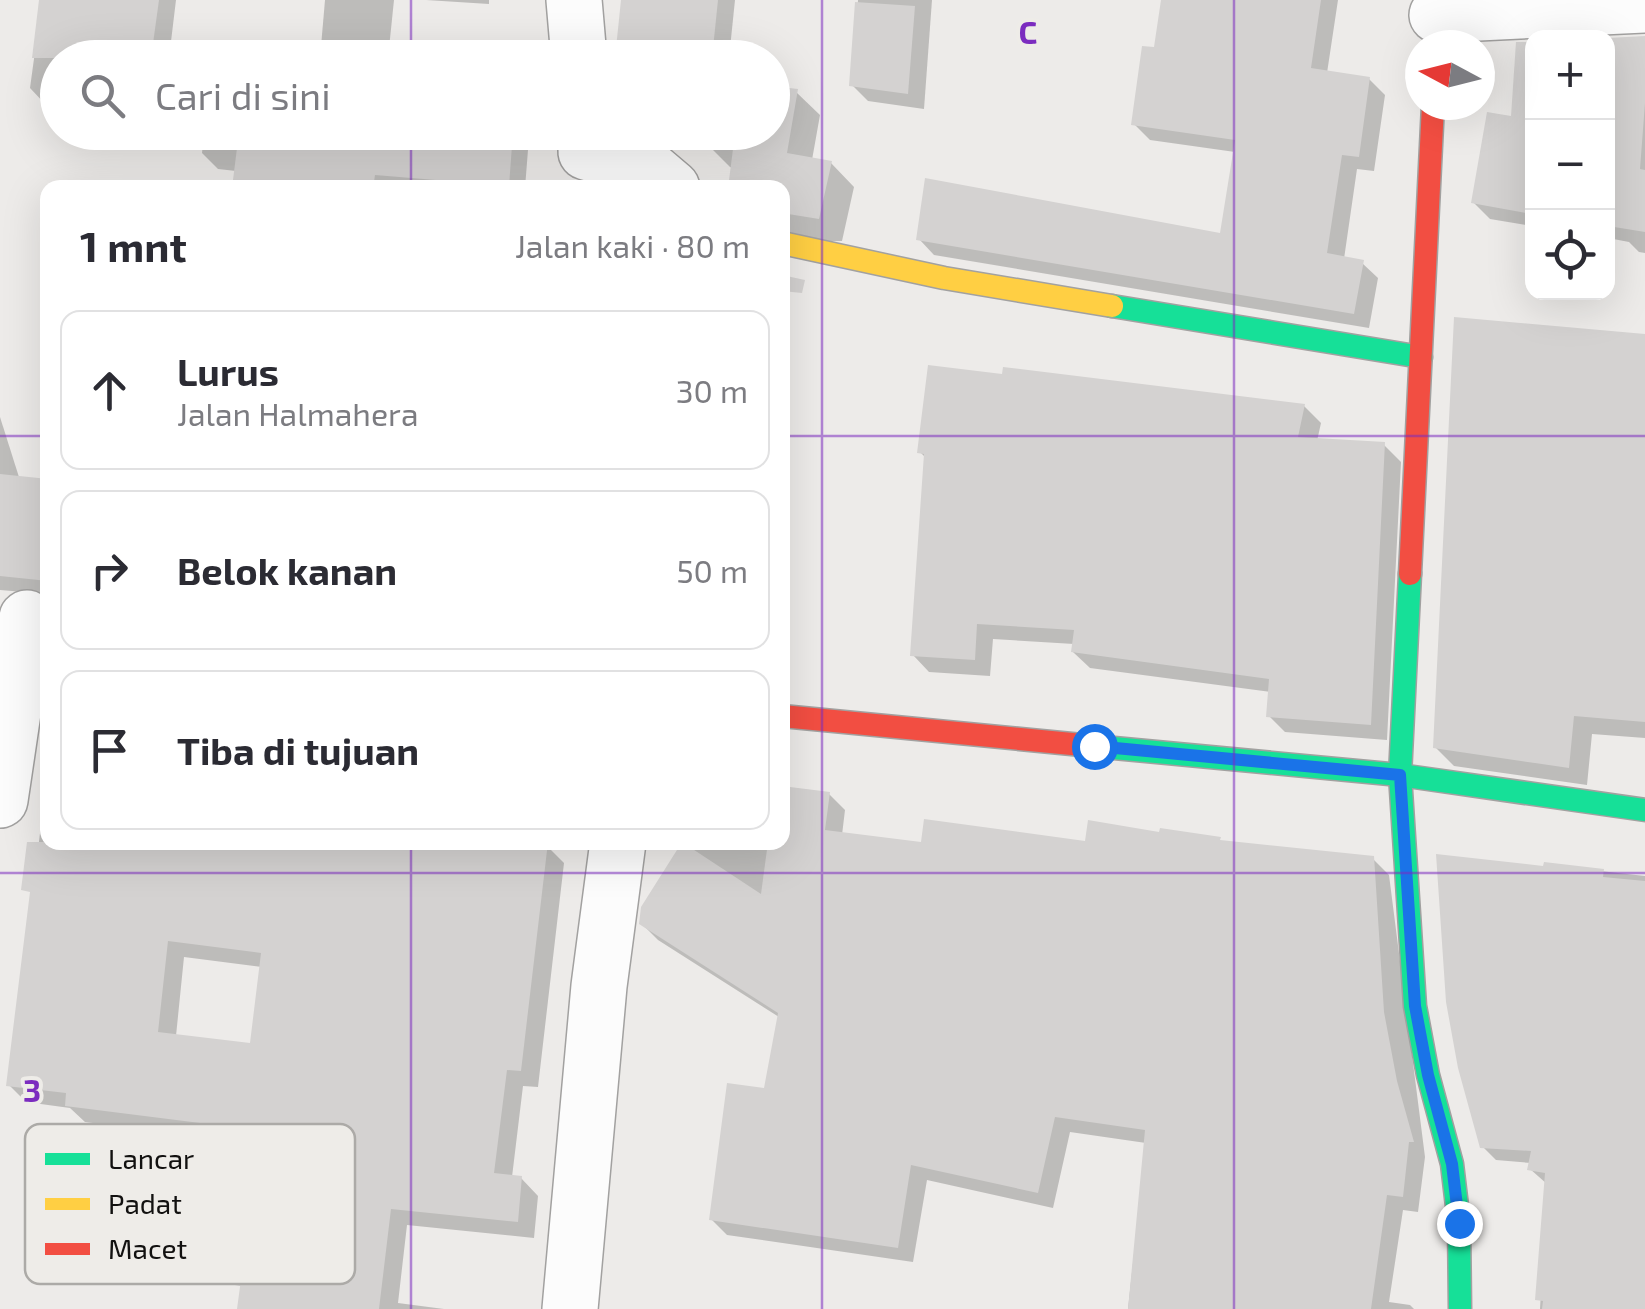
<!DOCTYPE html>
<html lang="id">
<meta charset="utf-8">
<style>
:root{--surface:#fff;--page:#f7f7f7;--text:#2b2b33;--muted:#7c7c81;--line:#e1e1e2}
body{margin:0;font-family:"Exo 2",sans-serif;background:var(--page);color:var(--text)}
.controls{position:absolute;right:30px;top:30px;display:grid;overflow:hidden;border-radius:20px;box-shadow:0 10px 40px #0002}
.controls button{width:90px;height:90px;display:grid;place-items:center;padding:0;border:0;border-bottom:2px solid var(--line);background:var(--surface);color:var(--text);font:50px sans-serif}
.compass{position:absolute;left:1405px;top:30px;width:90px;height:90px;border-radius:50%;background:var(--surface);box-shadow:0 10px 40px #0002;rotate:277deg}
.stop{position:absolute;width:30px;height:30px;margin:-22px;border:8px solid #1a73e8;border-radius:50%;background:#fff}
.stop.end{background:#1a73e8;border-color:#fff;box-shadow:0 2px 10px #0008}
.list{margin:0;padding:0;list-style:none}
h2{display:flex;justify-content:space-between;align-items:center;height:130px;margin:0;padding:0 40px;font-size:42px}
h2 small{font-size:32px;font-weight:400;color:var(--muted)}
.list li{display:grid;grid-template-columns:65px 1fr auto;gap:30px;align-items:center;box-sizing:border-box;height:160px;margin:0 20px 20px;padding:0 20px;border:2px solid var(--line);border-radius:20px}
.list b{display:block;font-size:38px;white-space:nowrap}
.list p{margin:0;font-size:32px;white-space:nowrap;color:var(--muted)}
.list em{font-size:32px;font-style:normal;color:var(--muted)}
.icon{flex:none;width:55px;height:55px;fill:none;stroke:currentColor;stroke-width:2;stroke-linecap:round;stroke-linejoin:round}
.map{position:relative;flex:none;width:1645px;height:1309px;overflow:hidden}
.search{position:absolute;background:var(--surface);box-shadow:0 10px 40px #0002;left:40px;top:40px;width:750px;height:110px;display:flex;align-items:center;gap:25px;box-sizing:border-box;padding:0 35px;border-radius:55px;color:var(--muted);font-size:38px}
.panel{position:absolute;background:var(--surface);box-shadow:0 10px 40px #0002;left:40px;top:180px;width:750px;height:670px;border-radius:20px}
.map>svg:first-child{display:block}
.shadow{fill:#0003;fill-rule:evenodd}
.building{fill:#d4d2d1;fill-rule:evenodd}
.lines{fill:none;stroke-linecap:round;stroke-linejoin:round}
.street-casing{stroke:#a2a1a0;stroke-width:58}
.fast-casing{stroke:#a2a1a0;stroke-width:25}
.slow-casing{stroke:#a2a1a0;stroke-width:25}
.jam-casing{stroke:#a2a1a0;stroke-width:25}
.street{stroke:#fcfcfc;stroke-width:55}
.fast{stroke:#16e098;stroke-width:22}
.slow{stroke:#ffcf43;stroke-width:22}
.jam{stroke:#f24e42;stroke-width:22}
.route{stroke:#1a73e8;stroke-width:12}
.grid{fill:none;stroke:#7b2cbf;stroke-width:2.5;stroke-opacity:0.55}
.key{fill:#eeece8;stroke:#acaaa7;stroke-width:2.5}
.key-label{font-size:28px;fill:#121110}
.grid-label{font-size:32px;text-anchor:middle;font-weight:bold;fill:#7b2cbf;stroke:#eeece8;stroke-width:8;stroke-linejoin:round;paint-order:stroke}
</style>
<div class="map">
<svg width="1645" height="1309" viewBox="0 0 1645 1309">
<rect width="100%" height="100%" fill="#edebe9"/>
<g class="shadow">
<polygon points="42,0 176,0 169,58 58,58 58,106 46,105 30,88"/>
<polygon points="325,0 394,0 388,58 320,58"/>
<polygon points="426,0 489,0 489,4"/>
<polygon points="624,0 735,0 729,58 618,58"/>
<polygon points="858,0 932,0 924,109 868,101 852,85"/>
<polygon points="1164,0 1338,0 1327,73 1369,79 1385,95 1374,171 1357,169 1344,259 1362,263 1378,278 1369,328 934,255 919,239 1223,236 1235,152 1150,140 1134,124 1156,50"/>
<polygon points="1645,38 1645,253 1639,252 1629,242 1608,238 1608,40"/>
<polygon points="1532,44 1532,226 1490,219 1474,203 1514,119 1518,45"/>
<polygon points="796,92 820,115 812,160 831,163 854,187 842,241 782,242 782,188 730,167 707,144 772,132"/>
<polygon points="204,132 525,132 529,137 525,188 234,188 236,171 218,169 202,153"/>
<polygon points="1645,336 1645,738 1592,734 1587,785 1454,766 1435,747"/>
<polygon points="1304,406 1321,423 1317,441 1384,445 1401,462 1387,740 1285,732 1269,716 1271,692 1090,668 1073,652 1074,644 993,639 990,676 929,672 913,655 927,459 920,452"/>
<polygon points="0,417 48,569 48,594 0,590"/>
<path d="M48 768V842L547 846 564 863 538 1087 523 1086 512 1177 521 1178 538 1196 534 1238 407 1225 398 1303 444 1309H240L243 1286 210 1282 193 1265 209 1138 85 1122 70 1108 26 1102 9 1085ZM184 957 262 967 252 1046 176 1036Z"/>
<polygon points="829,794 845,810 842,835 923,845 1087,844 1161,835 1373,859 1389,875 1425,1157 1418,1212 1403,1210 1389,1302 1410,1305 1414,1309 1128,1309 1146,1143 1070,1132 1053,1208 927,1180 913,1262 727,1235 711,1219 766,1091 779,1017 658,940 641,923 643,908 684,843 681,842 782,842"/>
<polygon points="1546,865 1645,876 1645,1309 1540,1309 1547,1184 1530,1169 1531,1163 1496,1160 1482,1146"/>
</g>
<g class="building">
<polygon points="39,0 159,0 151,58 32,58"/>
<polygon points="621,0 718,0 712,58 615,58"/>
<polygon points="1161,0 1321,0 1311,68 1370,77 1359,157 1342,155 1327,253 1364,260 1354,314 916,240 925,178 1220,233 1235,140 1131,125 1142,46 1154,47"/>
<polygon points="855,2 915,6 908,94 849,86"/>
<polygon points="1645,36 1645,103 1640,169 1645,170 1645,232 1608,226 1608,38"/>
<polygon points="1516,42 1532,42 1532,214 1471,203 1487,112 1511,116"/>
<polygon points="772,86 798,89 787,153 832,161 819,219 782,213 782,182 782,188 728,188 733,149 704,145 706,132 772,132"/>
<polygon points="239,132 513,132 509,186 375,175 373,188 232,188"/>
<polygon points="782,275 805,280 802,293 782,291"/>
<polygon points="1454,317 1645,334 1645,722 1574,716 1569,768 1433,748"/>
<polygon points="928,365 1002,374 1003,367 1305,404 1298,437 1385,442 1371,725 1266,717 1269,679 1071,652 1074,630 977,624 975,660 910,656 924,454 917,453"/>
<polygon points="0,474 48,479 48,581 0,576"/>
<polygon points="782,786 830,792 825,830 921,842 924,819 1085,841 1088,820 1159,832 1160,828 1221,837 1220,840 1374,856 1384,1012 1397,1081 1414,1142 1409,1142 1403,1197 1387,1195 1371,1309 1128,1309 1145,1130 1055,1117 1038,1193 911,1165 898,1248 709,1220 727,1083 764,1088 778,1013 639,924 641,907 682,842 761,894 768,842 782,842"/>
<path d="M27 842H548L521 1071 507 1070 494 1173 522 1176 518 1222 391 1209 379 1309H237L242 1272 190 1265 208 1124 65 1106 66 1093 6 1086 30 892 21 890ZM168 941 261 953 250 1043 158 1032Z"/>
<polygon points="1436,854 1543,866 1544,862 1604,869 1603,877 1645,881 1645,1309 1542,1309 1543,1301 1535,1300 1545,1173 1527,1170 1531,1151 1480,1148 1458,1068 1446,1002"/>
</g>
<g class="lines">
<defs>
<g id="street">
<polyline points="574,0 579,58"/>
<polyline points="1437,15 1645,5"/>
<polyline points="586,152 652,171 672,188"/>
<polyline points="0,800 27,618"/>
<polyline points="570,1309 599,986 618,842"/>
</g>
<g id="fast">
<polyline points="1112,306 1421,357"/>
<polyline points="1410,574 1400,775 1415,1006 1428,1075 1452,1164 1459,1223 1460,1309"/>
<polyline points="1082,745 1400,775 1645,810"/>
</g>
<polyline id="slow" points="782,243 944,278 1112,306"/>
<g id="jam">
<polyline points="1410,574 1433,105"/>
<polyline points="782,716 1082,745"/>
</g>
</defs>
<use href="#street" class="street-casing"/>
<use href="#fast" class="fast-casing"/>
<use href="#slow" class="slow-casing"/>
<use href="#jam" class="jam-casing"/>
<use href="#street" class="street"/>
<use href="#fast" class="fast"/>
<use href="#slow" class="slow"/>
<use href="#jam" class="jam"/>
</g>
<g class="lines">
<polyline class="route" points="1094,746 1400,775 1415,1006 1428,1075 1452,1164 1459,1223"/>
</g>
<path class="grid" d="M411 0V58M822 0V1309M1234 0V1309M411 132V188M0 436H48M782 436H1645M411 842V1309M0 873H1645"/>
<rect x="25" y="1124" width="330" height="160" rx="15" class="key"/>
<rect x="45" y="1153" width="45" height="12" fill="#16e098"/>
<rect x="45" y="1198" width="45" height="12" fill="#ffcf43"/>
<rect x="45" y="1243" width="45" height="12" fill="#f24e42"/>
<g class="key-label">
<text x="108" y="1169">Lancar</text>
<text x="108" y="1214">Padat</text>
<text x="108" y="1259">Macet</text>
</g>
<g class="grid-label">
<text x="1028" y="44">C</text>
<text x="32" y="1102">3</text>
</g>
</svg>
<div class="controls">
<button>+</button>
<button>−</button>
<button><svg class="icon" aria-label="locate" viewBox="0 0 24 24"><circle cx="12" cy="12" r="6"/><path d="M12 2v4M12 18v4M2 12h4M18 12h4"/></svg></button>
</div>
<svg class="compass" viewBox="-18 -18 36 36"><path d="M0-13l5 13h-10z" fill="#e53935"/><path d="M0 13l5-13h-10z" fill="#7c7c81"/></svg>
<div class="stop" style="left:1094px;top:746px"></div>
<div class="stop end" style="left:1459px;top:1223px"></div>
<div class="search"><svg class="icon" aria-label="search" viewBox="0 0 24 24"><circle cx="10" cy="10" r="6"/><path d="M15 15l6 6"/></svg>Cari di sini</div>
<section class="panel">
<h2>1 mnt<small>Jalan kaki · 80 m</small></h2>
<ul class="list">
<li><svg class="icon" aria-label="ahead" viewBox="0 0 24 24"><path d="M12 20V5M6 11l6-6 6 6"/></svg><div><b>Lurus</b><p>Jalan Halmahera</p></div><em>30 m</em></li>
<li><svg class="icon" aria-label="right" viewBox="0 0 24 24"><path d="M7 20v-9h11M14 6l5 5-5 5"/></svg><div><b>Belok kanan</b></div><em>50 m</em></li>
<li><svg class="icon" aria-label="arrive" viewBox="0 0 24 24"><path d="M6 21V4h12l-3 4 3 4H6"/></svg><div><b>Tiba di tujuan</b></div></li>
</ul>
</section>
</div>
